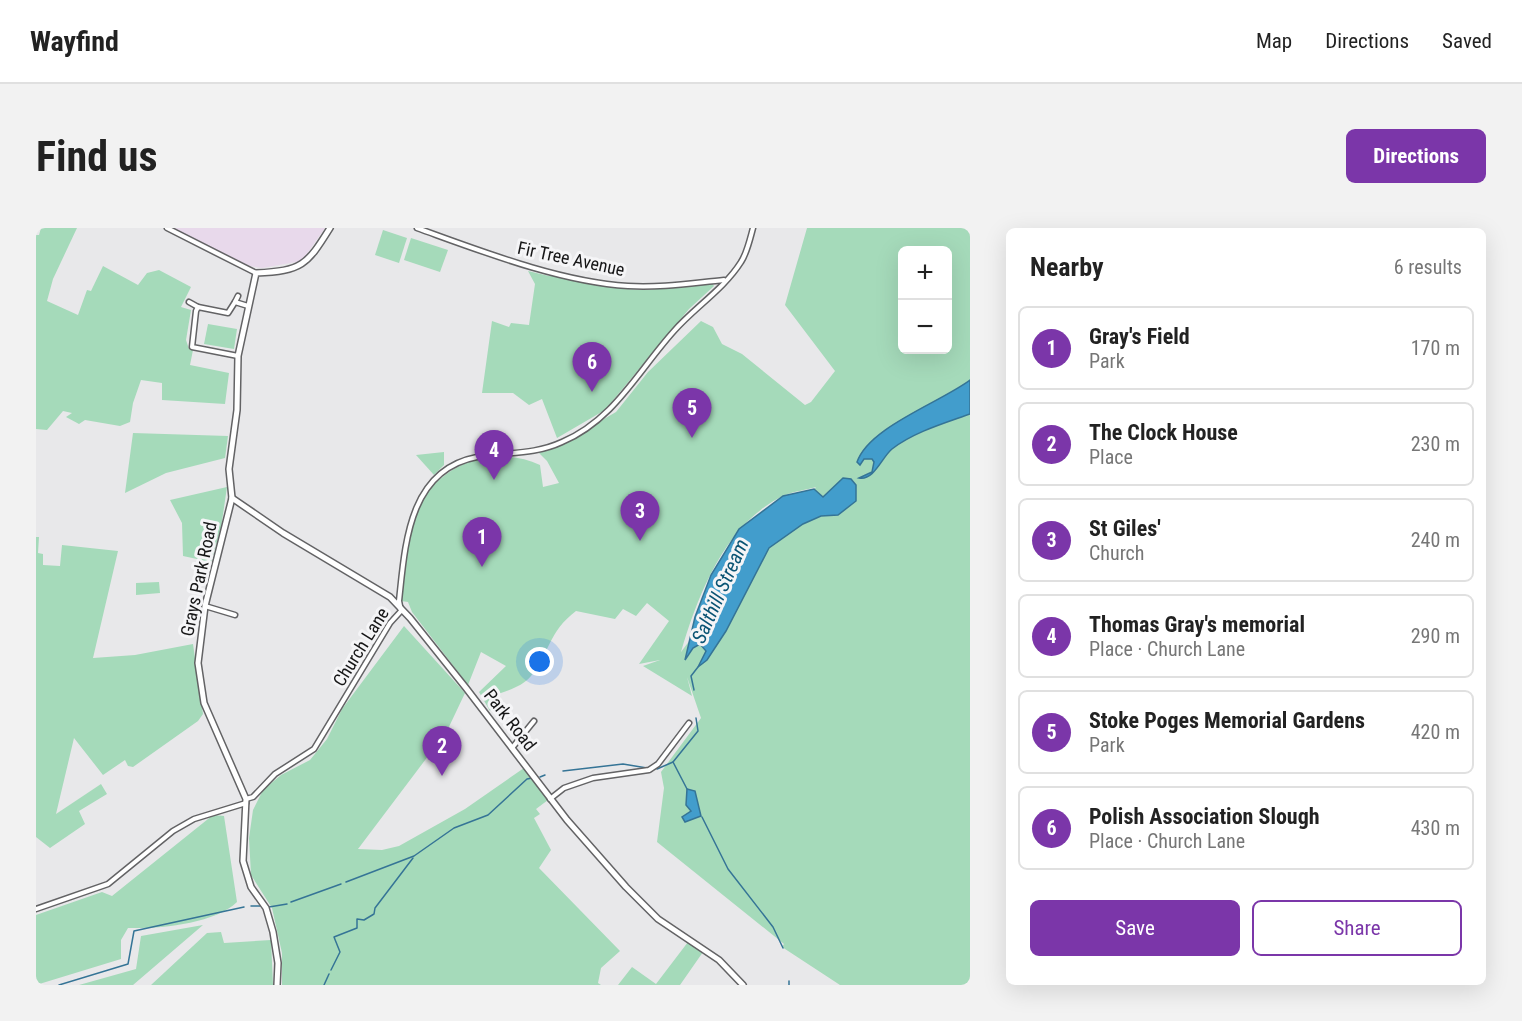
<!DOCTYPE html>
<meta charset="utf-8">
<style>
:root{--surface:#fff;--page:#f2f2f2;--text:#222;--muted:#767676;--line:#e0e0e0;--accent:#7b36a9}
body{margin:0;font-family:"Roboto Condensed",sans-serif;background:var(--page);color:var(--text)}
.controls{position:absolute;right:18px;top:18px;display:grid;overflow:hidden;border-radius:9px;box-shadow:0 6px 24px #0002}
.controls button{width:54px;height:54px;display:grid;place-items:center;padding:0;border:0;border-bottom:2px solid var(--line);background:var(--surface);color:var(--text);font:30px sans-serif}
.you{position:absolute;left:504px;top:434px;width:21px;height:21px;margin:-15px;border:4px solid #fff;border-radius:50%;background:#1a73e8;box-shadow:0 0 0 9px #1a73e833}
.badge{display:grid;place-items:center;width:39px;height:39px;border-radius:50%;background:var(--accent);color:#fff;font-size:20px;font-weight:700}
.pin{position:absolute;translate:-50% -50px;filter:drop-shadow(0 2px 3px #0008)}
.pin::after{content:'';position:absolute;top:32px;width:21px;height:18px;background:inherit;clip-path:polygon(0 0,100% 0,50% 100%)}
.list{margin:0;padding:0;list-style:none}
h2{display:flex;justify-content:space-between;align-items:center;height:78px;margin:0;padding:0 24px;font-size:26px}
h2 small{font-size:20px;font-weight:400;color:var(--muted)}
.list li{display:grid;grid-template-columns:39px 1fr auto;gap:18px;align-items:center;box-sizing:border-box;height:84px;margin:0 12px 12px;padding:0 12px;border:2px solid var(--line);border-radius:9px}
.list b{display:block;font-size:22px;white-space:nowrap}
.list p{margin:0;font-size:20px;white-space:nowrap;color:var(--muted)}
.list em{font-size:20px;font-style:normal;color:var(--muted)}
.actions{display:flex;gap:12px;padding:18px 24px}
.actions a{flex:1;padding:14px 0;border:2px solid var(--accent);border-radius:9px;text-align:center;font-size:21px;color:var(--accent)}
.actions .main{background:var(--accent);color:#fff}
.map{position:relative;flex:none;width:934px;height:757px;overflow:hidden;border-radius:9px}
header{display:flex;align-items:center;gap:36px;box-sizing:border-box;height:84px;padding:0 30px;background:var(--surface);border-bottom:2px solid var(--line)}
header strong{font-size:28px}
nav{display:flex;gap:33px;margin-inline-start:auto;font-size:21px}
.intro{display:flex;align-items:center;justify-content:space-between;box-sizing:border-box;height:144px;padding:0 36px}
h1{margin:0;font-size:42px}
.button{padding:15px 27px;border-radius:9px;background:var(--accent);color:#fff;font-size:21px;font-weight:700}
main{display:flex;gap:36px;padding:0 36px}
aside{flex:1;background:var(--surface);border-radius:9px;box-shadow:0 6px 24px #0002}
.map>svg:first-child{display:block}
.commercial{fill:#e8d9eb}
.green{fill:#a5daba;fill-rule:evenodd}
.water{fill:#429dcc;stroke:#357496;stroke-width:1.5}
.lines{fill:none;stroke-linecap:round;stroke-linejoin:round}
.stream{stroke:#357496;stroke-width:1.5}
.minor-casing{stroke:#636365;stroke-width:7}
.secondary-casing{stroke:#636365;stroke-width:8}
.minor{stroke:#fff;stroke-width:4}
.secondary{stroke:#fff;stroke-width:5}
.labels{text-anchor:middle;stroke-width:6;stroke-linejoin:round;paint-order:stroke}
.street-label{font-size:18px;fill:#161617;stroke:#f5f5f7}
.water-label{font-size:20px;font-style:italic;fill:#0a5474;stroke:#f5f5f7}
</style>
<header>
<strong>Wayfind</strong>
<nav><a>Map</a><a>Directions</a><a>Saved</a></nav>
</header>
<div class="intro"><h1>Find us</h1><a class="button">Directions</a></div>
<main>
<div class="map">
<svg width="934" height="757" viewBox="0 0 934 757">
<rect width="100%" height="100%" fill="#e8e8ea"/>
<polygon class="commercial" points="138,0 289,0 266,33 226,40 207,37"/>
<g class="green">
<polygon points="5,0 41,0 17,51 11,73 42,87 51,62 55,63 67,38 102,57 111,45 123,42 155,59 145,79 155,82 150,112 153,121 157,122 154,137 193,145 189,176 126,172 126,155 105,152 97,175 94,194 84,198 49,192 43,196 30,189 36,185 27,183 11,202 0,201 0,7 3,7"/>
<path d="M771 0H934V757H804L746 719 748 716 621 614 628 560 625 544 665 490 651 449 656 468 607 438 624 432 603 436 633 393 611 375 600 388 587 381 579 391 540 383C512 404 514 425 495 448 487 458 473 462 462 466L454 483 443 464 470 438 445 424 432 457 376 384 372 374 365 373C368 348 369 320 376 295 392 240 453 214 504 237L507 259 523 255 511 233 503 225 523 217 580 184 612 144 665 93 677 99 686 116 706 126 769 177 775 174 799 143 749 77ZM866 22H912V122H866ZM780 259 723 320 645 424C662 366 690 294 749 267 759 263 770 262 780 259Z"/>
<polygon points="347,2 371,10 363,35 339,27"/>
<polygon points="375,10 412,22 404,44 368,32"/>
<polygon points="492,43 513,48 535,48 587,61 611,62 676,55 678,58 653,81 569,182 521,210 506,171 493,177 477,165 446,165 456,93 473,99 475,95 493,97 499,56"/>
<polygon points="172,96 201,101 198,121 168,116"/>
<polygon points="97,205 192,208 189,230 130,245 89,265"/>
<polygon points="408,224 408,237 398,247 380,227"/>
<polygon points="191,259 185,300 175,334 147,328 146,295 134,272"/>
<polygon points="0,309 3,309 2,325 7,326 7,337 24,338 26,317 82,323 57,430 99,427 157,416 167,486 162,493 97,539 92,538 89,532 67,547 38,510 20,586 65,556 71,566 43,583 49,596 14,620 0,609"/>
<polygon points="123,354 124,365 100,367 100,355"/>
<polygon points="368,398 429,465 411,503 322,621 346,622 363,618 429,581 488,540 512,572 500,581 504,586 498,590 515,622 503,640 584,723 565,740 562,755 565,757 246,757 246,725 236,680 215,647 213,610 217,582 227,562 245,547 274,532 291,511 306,481"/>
<path d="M177 587 188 588 201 674C178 696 123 701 92 700L85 712V731L0 757V687L66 664 76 668Z"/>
<polygon points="167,697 97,757 43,757 100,741 105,708"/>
<polygon points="185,704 188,715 235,712 237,757 115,757 171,705"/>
<polygon points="652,714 667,724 644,757 582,757 596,739 620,756"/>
</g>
<g class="water">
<path d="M934 152V186C909 195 878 204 856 221 846 229 838 253 823 250L836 244 838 234 836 231H828L824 237 821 234C833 199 903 175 934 152Z"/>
<polygon points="807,250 815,251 820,257 820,273 802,287 785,288 767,296 733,320 690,403 671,432 662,439 670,423 664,416 657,420 649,432 659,389 675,347 703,301 747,268 778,261 787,269"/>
<polygon points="651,561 659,563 665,588 649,594 646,589 655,583 650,577"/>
</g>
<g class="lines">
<g class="stream">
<polyline points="658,462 655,448 662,439"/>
<polyline points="637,534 651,561"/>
<polyline points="621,541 637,534 662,503 660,490"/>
<polyline points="527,543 587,536 611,540"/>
<polyline points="504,549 509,547"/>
<polyline points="666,589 692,641 737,699 747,720"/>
<polyline points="310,654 378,628 418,600 452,587 491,551 496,550"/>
<polyline points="255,674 305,656"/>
<polyline points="215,678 224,678"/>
<polyline points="233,679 251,676"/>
<polyline points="295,742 304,724 298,709 321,700 321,691 328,692 338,686 339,680 377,630"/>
<polyline points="753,753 753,757"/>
<polyline points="23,757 92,736 98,703 208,679"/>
<polyline points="288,757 293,746"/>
</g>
<defs>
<g id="minor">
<polyline points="131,0 220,45"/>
<path d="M381 0C445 23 524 54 592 58 624 60 656 55 688 52"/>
<polyline points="153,74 162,79"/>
<polyline points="199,74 202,68"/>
<polyline points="202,128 156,119 160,83 162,79 192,85 199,74 212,78"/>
<polyline points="169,378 199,387"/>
<polyline points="476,520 498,493"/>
<path d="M210 571 217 569 239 546 278 521 354 395 365 383 363 373C369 318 372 242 441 229 470 224 498 227 526 214 578 192 602 143 638 103 658 80 688 61 705 34 711 25 714 11 717 0"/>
<polyline points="514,571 528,560 557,550 613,542 622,536 653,495"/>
<polyline points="0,681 72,656 137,603 158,591 210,575"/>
</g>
<g id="secondary">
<polyline points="196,270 247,305 354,369 374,390 430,460 531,592 590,659 622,691 683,732 707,757"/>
<path d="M241 757 242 735 237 704 230 680 215 659 207 633 210 571 168 475 162 435 169 378 196 270 193 241 201 182 202 128 220 45C266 43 271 37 294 0"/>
</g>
</defs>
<use href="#minor" class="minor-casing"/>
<use href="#secondary" class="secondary-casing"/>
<use href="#minor" class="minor"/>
<use href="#secondary" class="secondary"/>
</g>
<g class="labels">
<g class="street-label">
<text transform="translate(535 31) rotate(12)" y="6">Fir Tree Avenue</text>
<text transform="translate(163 351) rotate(-78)" y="6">Grays Park Road</text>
<text transform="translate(325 419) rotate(-58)" y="6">Church Lane</text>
<text transform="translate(474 492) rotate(52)" y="6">Park Road</text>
</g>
<g class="water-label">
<text transform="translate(684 363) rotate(-66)" y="7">Salthill Stream</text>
</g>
</g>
</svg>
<div class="controls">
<button>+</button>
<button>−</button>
</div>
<div class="you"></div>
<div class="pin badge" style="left:446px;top:339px">1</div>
<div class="pin badge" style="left:406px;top:548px">2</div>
<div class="pin badge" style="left:604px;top:313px">3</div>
<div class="pin badge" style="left:458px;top:252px">4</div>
<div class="pin badge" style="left:656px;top:210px">5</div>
<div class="pin badge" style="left:556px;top:164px">6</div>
</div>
<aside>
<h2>Nearby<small>6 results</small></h2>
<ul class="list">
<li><span class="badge">1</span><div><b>Gray's Field</b><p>Park</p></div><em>170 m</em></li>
<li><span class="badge">2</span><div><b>The Clock House</b><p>Place</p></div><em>230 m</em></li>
<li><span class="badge">3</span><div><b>St Giles'</b><p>Church</p></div><em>240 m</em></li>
<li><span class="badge">4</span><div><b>Thomas Gray's memorial</b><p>Place · Church Lane</p></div><em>290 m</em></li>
<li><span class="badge">5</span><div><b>Stoke Poges Memorial Gardens</b><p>Park</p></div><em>420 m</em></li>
<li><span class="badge">6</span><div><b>Polish Association Slough</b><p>Place · Church Lane</p></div><em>430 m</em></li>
</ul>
<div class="actions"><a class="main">Save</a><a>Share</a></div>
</aside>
</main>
